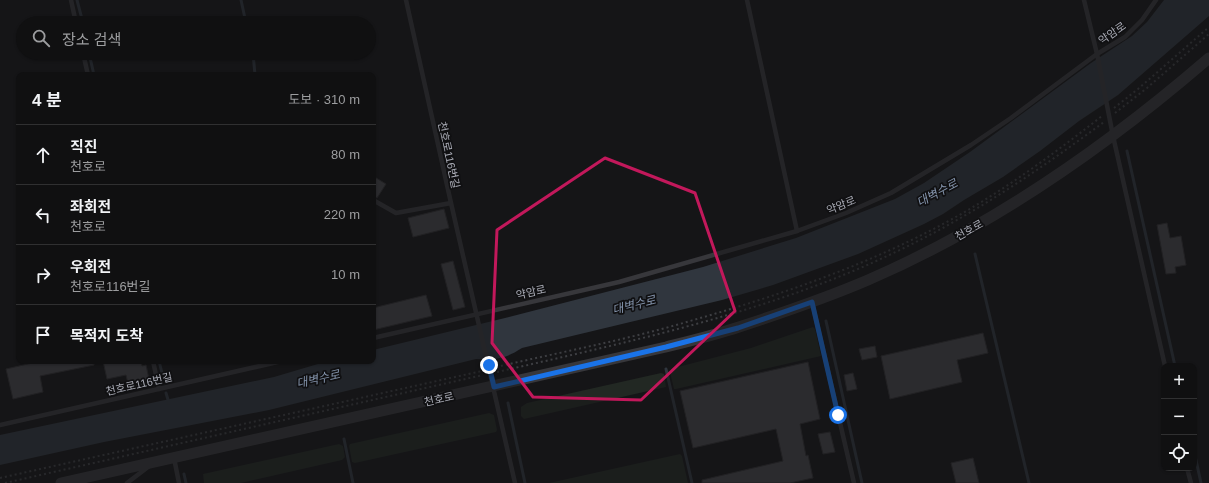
<!DOCTYPE html>
<html lang="ko">
<meta charset="utf-8">
<style>
:root{--surface:#101011;--page:#1e1e1f;--text:#f1f3f6;--muted:#9c9d9f;--line:#303031}
body{margin:0;font-family:Helvetica,"Noto Sans KR",sans-serif;background:var(--page);color:var(--text)}
.controls{position:absolute;right:12px;bottom:12px;display:grid;overflow:hidden;border-radius:8px;box-shadow:0 1px 3px #0004}
.controls button{width:36px;height:36px;display:grid;place-items:center;padding:0;border:0;border-bottom:1px solid var(--line);background:var(--surface);color:var(--text);font:20px sans-serif}
.stop{position:absolute;width:12px;height:12px;margin:-9px;border:3px solid #1a73e8;border-radius:50%;background:#fff}
.stop.end{background:#1a73e8;border-color:#fff;box-shadow:0 1px 4px #0008}
.list{margin:0;padding:0;list-style:none}
h2{display:flex;justify-content:space-between;align-items:center;height:52px;margin:0;padding:0 16px;font-size:17px}
h2 small{font-size:13px;font-weight:400;color:var(--muted)}
.list li{display:grid;grid-template-columns:26px 1fr auto;gap:12px;align-items:center;box-sizing:border-box;height:60px;padding:0 16px;border-top:1px solid var(--line)}
.list b{display:block;font-size:15px;white-space:nowrap}
.list p{margin:0;font-size:13px;white-space:nowrap;color:var(--muted)}
.list em{font-size:13px;font-style:normal;color:var(--muted)}
.icon{flex:none;width:22px;height:22px;fill:none;stroke:currentColor;stroke-width:2;stroke-linecap:round;stroke-linejoin:round}
.map{position:relative;flex:none;width:1209px;height:483px;overflow:hidden}
.search{position:absolute;background:var(--surface);box-shadow:0 1px 3px #0004;left:16px;top:16px;width:360px;height:44px;display:flex;align-items:center;gap:10px;box-sizing:border-box;padding:0 14px;border-radius:22px;color:var(--muted);font-size:15px}
.panel{position:absolute;background:var(--surface);box-shadow:0 1px 3px #0004;left:16px;top:72px;width:360px;height:292px;border-radius:8px}
.map>svg:first-child{display:block}
.green{fill:#222823}
.water{fill:#30363e}
.lines{fill:none;stroke-linecap:round;stroke-linejoin:round}
.stream{stroke:#30363e;stroke-width:3}
.building{fill:#454549;stroke:#302f32}
.path{stroke:#3d3e42;stroke-width:2;stroke-dasharray:2 3;stroke-linecap:butt}
.service{stroke:#37373b;stroke-width:4.5}
.tertiary{stroke:#37373b;stroke-width:11}
.route{stroke:#1a73e8;stroke-width:5}
.marked{fill:none;stroke:#c2185b;stroke-width:3;stroke-linejoin:round}
.labels{text-anchor:middle;stroke-width:3.5;stroke-linejoin:round;paint-order:stroke}
.street-label{font-size:11px;fill:#a9abb5;stroke:#101012}
.water-label{font-size:12px;font-style:italic;fill:#8494ac;stroke:#101012}
</style>
<div class="map">
<svg width="1209" height="483" viewBox="0 0 1209 483">
<rect width="100%" height="100%" fill="#151517"/>
<g class="green">
<polygon points="813,327 815,329 821,356 676,389 674,389 670,372 672,369 674,368 751,348"/>
<polygon points="661,373 664,374 666,387 524,419 521,416 521,407 527,403"/>
<polygon points="489,413 494,415 497,430 496,432 355,463 352,462 349,446 350,444"/>
<polygon points="339,444 343,446 345,457 342,460 241,483 204,483 203,474"/>
<polygon points="680,454 682,456 688,483 549,483"/>
</g>
<path class="water" d="M1164 0H1209V16L1118 95 1079 121 1040 151 1003 177 964 200 943 214 924 224 858 254 773 285 722 300 522 348C505 359 496 360 476 359L269 410 104 442 0 465V435L274 377 328 361H373V350L505 318 703 267 796 238 895 199 924 183 970 152 1091 63 1132 36 1147 22Z"/>
<g class="lines">
<g class="stream">
<polyline points="77,0 83,23"/>
<polyline points="241,0 246,23"/>
<polyline points="89,53 94,75"/>
<polyline points="253,53 255,75"/>
<polyline points="1127,151 1175,366"/>
<polyline points="975,254 1029,483"/>
<polyline points="826,321 862,483"/>
<polyline points="159,361 163,377"/>
<polyline points="666,369 692,483"/>
<polyline points="166,393 169,403"/>
<polyline points="508,403 525,483"/>
<polyline points="344,439 353,483"/>
<polyline points="1194,451 1201,483"/>
<polyline points="184,474 186,483"/>
</g>
</g>
<g class="building">
<polygon points="373,176 386,184 377,198 373,196"/>
<polygon points="444,209 449,228 413,237 408,218"/>
<polygon points="1167,223 1170,238 1181,236 1186,265 1175,267 1176,273 1166,274 1157,225"/>
<polygon points="453,261 465,307 453,310 441,264"/>
<polygon points="426,295 432,316 373,330 373,308"/>
<polygon points="983,333 988,353 957,360 962,382 890,399 881,356"/>
<polygon points="875,346 877,357 862,360 859,349"/>
<polygon points="41,361 94,361 94,365 40,376 43,392 13,399 6,369"/>
<polygon points="103,361 141,361 142,366 146,365 150,384 129,388 126,375 107,379"/>
<polygon points="808,362 820,419 800,424 806,456 808,455 813,478 790,483 702,483 702,480 783,461 776,429 693,448 680,391"/>
<polygon points="853,373 857,389 847,391 844,375"/>
<polygon points="830,432 835,452 823,454 818,434"/>
<polygon points="973,458 979,483 956,483 951,463"/>
</g>
<g class="lines">
<g class="path">
<polyline points="1114,108 1138,89 1209,27"/>
<polyline points="1115,113 1147,88 1209,34"/>
<path d="M496 367C561 352 626 340 690 321 781 295 871 264 954 218 1006 189 1055 153 1102 116"/>
<path d="M497 372C637 340 780 310 910 245 979 211 1042 168 1104 122"/>
<polyline points="0,478 482,371"/>
<polyline points="5,483 483,375"/>
</g>
<g class="service">
<polyline points="71,0 76,23"/>
<polyline points="406,0 451,203 515,483"/>
<polyline points="747,0 797,231"/>
<polyline points="1084,0 1097,54 1113,136 1165,366"/>
<polyline points="83,53 88,75"/>
<polyline points="373,200 396,213 451,203"/>
<polyline points="812,302 854,483"/>
<polyline points="373,338 619,282 797,231 846,213 891,193 971,145 1011,118 1097,54 1125,37 1142,20 1156,0"/>
<polyline points="153,361 159,389"/>
<polyline points="0,425 282,361"/>
<polyline points="174,458 179,483"/>
<polyline points="1187,468 1191,483"/>
<polyline points="127,483 148,467"/>
</g>
<path class="tertiary" d="M61 483 666 347C690 341 715 335 739 327 782 313 826 298 868 280 993 226 1106 147 1209 58"/>
</g>
<g class="lines">
<polyline class="route" points="489,365 494,387 666,347 738,328 812,302 838,415"/>
</g>
<path d="M0 0H1209V483H0ZM605 158 695 193 735 311 641 400 533 397 492 343 497 230Z" fill="#151517" fill-opacity=".55" fill-rule="evenodd"/>
<path class="marked" d="M605 158 695 193 735 311 641 400 533 397 492 343 497 230Z"/>
<g class="labels">
<g class="street-label">
<text transform="translate(1112 33) rotate(-35)" y="4">약암로</text>
<text transform="translate(449 155) rotate(78)" y="4">천호로116번길</text>
<text transform="translate(841 205) rotate(-22)" y="4">약암로</text>
<text transform="translate(969 230) rotate(-29)" y="4">천호로</text>
<text transform="translate(531 292) rotate(-13)" y="4">약암로</text>
<text transform="translate(139 384) rotate(-13)" y="4">천호로116번길</text>
<text transform="translate(439 399) rotate(-13)" y="4">천호로</text>
</g>
<g class="water-label">
<text transform="translate(937 193) rotate(-28)" y="4">대벽수로</text>
<text transform="translate(634 305) rotate(-14)" y="4">대벽수로</text>
<text transform="translate(318 379) rotate(-13)" y="4">대벽수로</text>
</g>
</g>
</svg>
<div class="controls">
<button>+</button>
<button>−</button>
<button><svg class="icon" aria-label="locate" viewBox="0 0 24 24"><circle cx="12" cy="12" r="6"/><path d="M12 2v4M12 18v4M2 12h4M18 12h4"/></svg></button>
</div>
<div class="stop" style="left:838px;top:415px"></div>
<div class="stop end" style="left:489px;top:365px"></div>
<div class="search"><svg class="icon" aria-label="search" viewBox="0 0 24 24"><circle cx="10" cy="10" r="6"/><path d="M15 15l6 6"/></svg>장소 검색</div>
<section class="panel">
<h2>4 분<small>도보 · 310 m</small></h2>
<ul class="list">
<li><svg class="icon" aria-label="ahead" viewBox="0 0 24 24"><path d="M12 20V5M6 11l6-6 6 6"/></svg><div><b>직진</b><p>천호로</p></div><em>80 m</em></li>
<li><svg class="icon" aria-label="left" viewBox="0 0 24 24"><path d="M17 20v-9H6M10 6l-5 5 5 5"/></svg><div><b>좌회전</b><p>천호로</p></div><em>220 m</em></li>
<li><svg class="icon" aria-label="right" viewBox="0 0 24 24"><path d="M7 20v-9h11M14 6l5 5-5 5"/></svg><div><b>우회전</b><p>천호로116번길</p></div><em>10 m</em></li>
<li><svg class="icon" aria-label="arrive" viewBox="0 0 24 24"><path d="M6 21V4h12l-3 4 3 4H6"/></svg><div><b>목적지 도착</b></div></li>
</ul>
</section>
</div>
